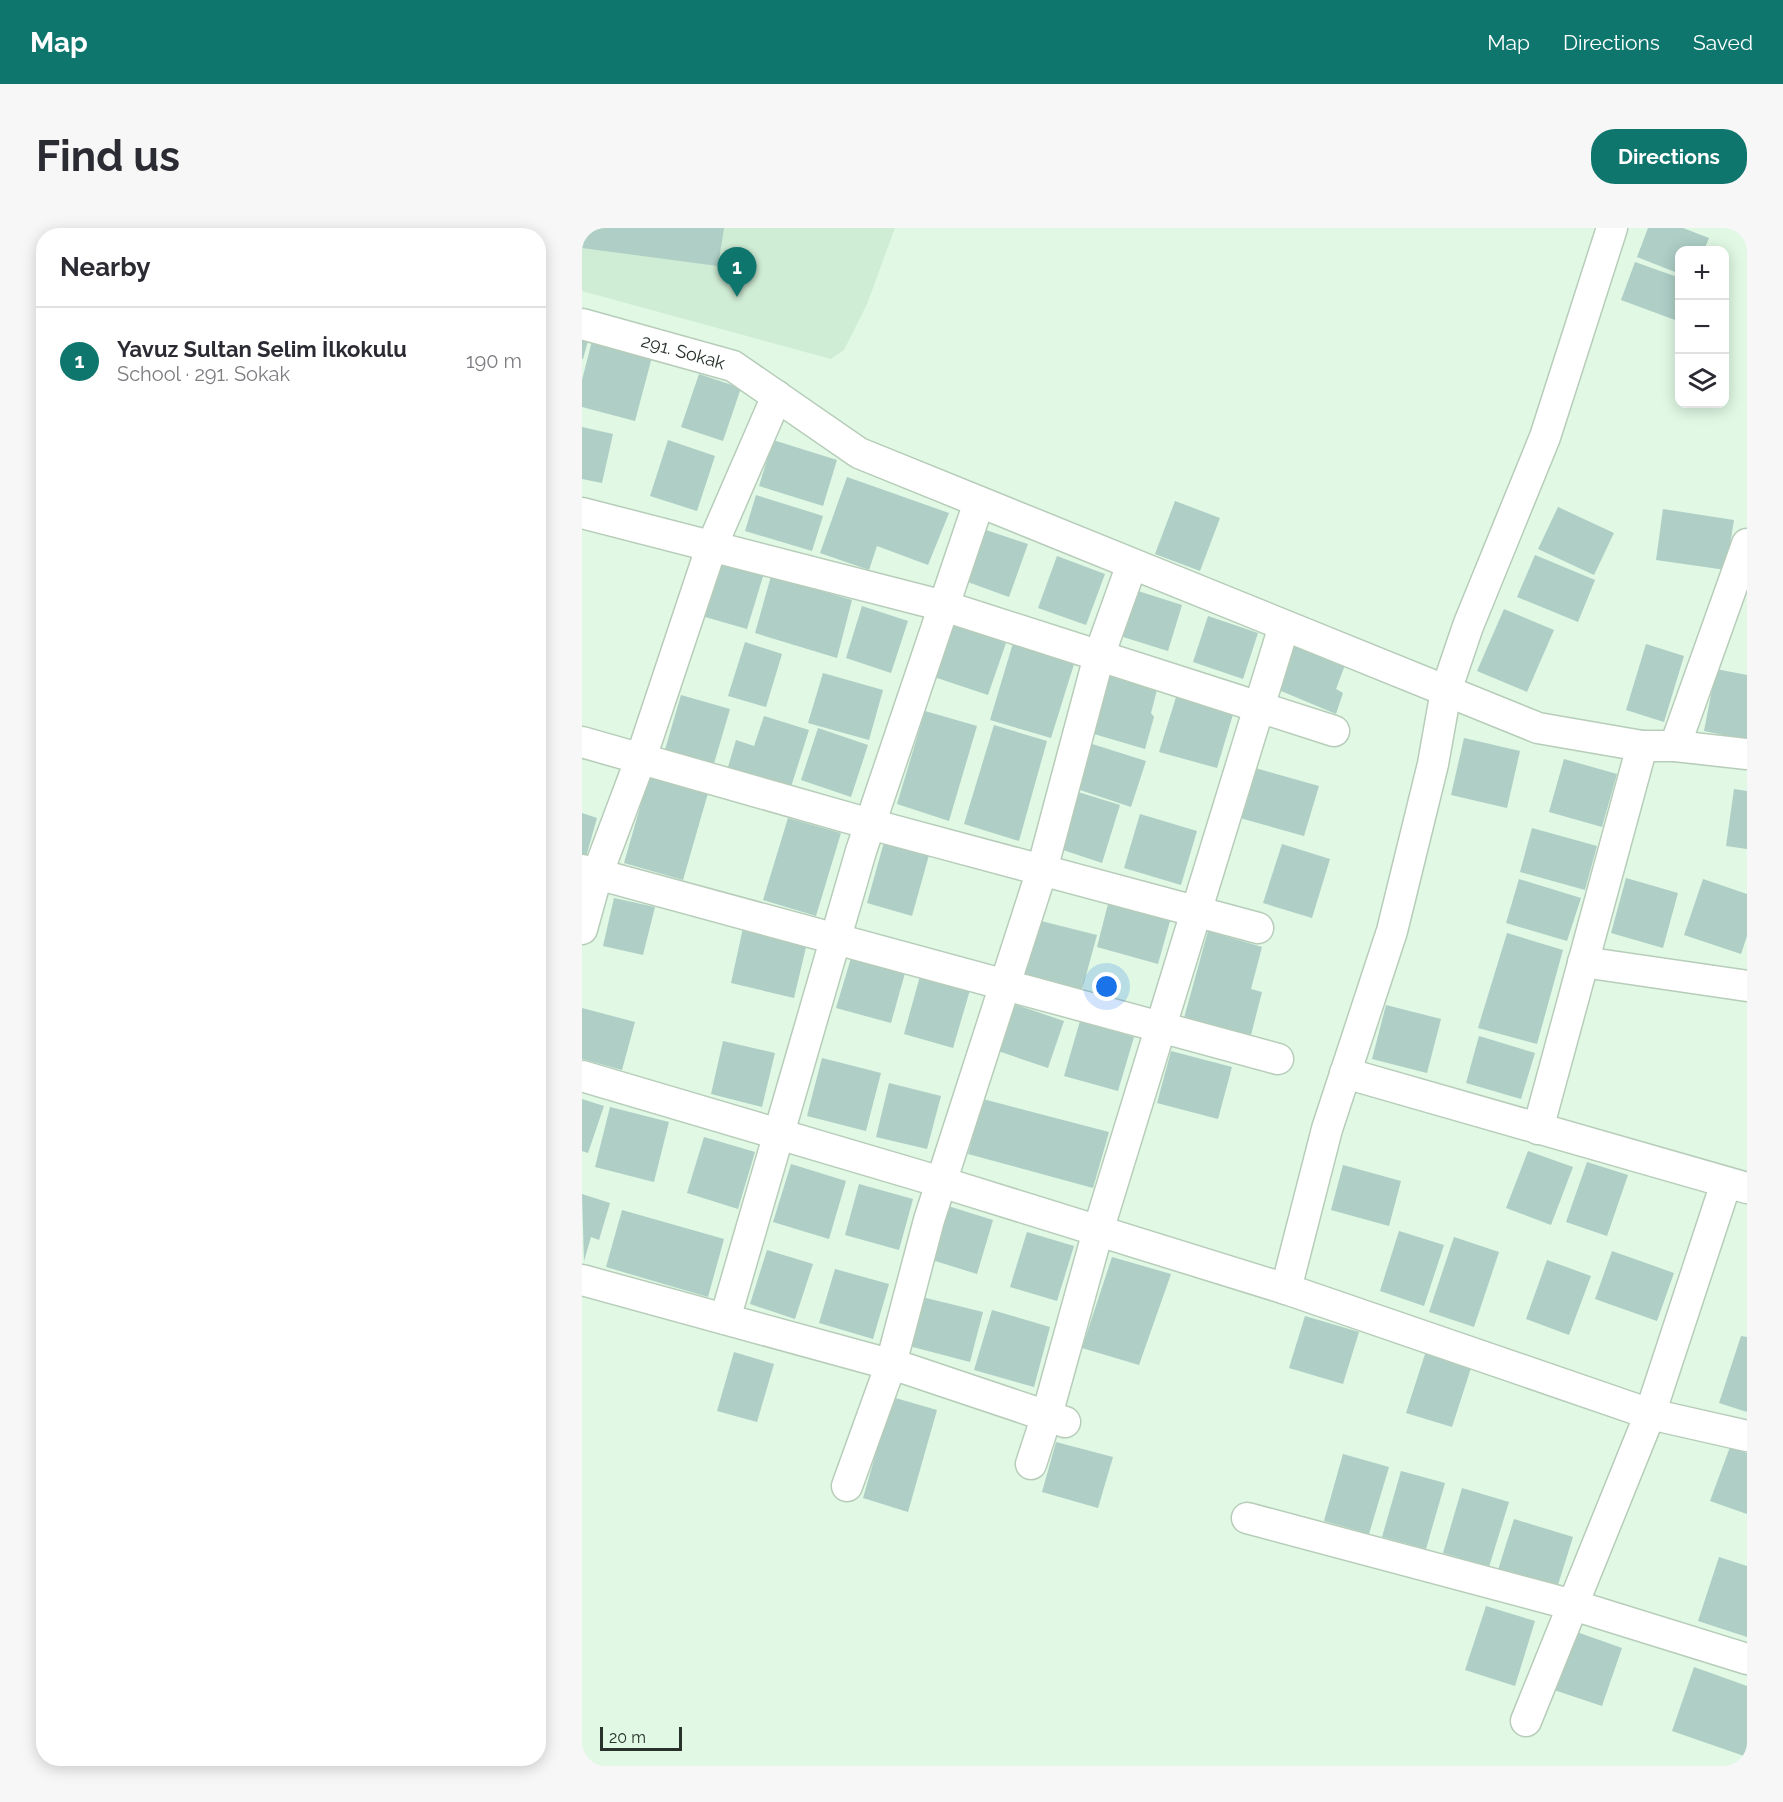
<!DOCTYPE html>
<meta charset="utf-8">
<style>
:root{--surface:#fff;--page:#f7f7f7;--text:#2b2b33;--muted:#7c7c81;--line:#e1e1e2;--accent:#0f766e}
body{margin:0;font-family:Raleway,sans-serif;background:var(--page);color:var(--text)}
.controls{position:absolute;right:18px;top:18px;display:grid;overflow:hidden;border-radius:12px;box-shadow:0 3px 15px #0003}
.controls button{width:54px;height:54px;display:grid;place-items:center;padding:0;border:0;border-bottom:2px solid var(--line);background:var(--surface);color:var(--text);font:30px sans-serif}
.scale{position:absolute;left:18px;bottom:15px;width:82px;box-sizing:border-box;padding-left:6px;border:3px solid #28312a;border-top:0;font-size:16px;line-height:21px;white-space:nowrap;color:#28312a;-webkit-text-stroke:4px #e0f8e4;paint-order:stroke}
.you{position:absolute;left:525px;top:759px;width:21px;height:21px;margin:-15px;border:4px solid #fff;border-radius:50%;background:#1a73e8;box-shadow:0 0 0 9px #1a73e833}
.badge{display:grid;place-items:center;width:39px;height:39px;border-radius:50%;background:var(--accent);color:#fff;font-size:20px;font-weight:700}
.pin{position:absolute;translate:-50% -50px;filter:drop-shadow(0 2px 3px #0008)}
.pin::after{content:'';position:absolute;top:32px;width:21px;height:18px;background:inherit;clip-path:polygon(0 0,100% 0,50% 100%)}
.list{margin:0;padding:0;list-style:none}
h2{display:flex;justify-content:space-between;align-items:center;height:78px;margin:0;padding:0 24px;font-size:26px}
h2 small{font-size:20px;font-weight:400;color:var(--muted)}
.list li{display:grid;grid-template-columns:39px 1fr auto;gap:18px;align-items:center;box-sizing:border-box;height:108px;padding:0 24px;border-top:2px solid var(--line)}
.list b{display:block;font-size:22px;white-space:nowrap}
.list p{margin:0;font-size:20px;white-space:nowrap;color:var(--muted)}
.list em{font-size:20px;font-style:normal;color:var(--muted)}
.icon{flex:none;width:33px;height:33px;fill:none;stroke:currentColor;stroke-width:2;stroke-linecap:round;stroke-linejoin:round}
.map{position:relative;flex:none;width:1165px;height:1538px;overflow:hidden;border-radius:24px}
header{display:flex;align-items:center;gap:36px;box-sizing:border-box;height:84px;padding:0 30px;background:var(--accent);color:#fff}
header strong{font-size:28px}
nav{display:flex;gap:33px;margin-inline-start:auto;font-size:21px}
.intro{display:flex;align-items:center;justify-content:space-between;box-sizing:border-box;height:144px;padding:0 36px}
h1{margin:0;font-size:42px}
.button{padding:15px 27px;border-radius:24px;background:var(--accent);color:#fff;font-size:21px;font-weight:700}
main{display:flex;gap:36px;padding:0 36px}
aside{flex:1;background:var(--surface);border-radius:24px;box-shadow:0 3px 15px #0003}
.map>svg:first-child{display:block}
.built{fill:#cfecd4}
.building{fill:#aecec6}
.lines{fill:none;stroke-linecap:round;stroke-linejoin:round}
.street-casing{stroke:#b7cdba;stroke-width:33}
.street{stroke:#fff;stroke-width:30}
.labels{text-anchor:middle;stroke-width:5;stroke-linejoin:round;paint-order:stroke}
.street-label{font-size:18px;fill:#28312a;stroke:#e0f8e4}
</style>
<header>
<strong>Map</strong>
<nav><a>Map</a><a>Directions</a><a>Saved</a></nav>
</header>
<div class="intro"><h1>Find us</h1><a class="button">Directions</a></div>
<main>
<aside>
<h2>Nearby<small></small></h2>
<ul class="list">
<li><span class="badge">1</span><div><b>Yavuz Sultan Selim İlkokulu</b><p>School · 291. Sokak</p></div><em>190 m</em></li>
</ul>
</aside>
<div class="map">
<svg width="1165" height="1538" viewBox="0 0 1165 1538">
<rect width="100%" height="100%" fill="#e0f8e4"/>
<polygon class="built" points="0,0 313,0 285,76 262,122 249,131 0,63"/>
<g class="building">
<polygon points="0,0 142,0 136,38 0,20"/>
<polygon points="1066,0 1101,0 1127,10 1122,22 1098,22 1098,46 1055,29"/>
<polygon points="1053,34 1098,50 1098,80 1093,92 1039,72"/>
<polygon points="0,111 6,113 1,131 0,131"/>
<polygon points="10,113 70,129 53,193 0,179 0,152"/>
<polygon points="117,146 159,160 141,213 99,199"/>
<polygon points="0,199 31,206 20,255 0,251"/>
<polygon points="86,212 133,228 115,283 68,268"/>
<polygon points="191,212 255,232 241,278 177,258"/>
<polygon points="265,249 367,285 346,337 295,318 287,342 238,325"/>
<polygon points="174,267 241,288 230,323 163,303"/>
<polygon points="593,273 638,290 618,343 573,326"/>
<polygon points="976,279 1032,305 1012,347 956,321"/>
<polygon points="1081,281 1152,292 1144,342 1074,332"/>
<polygon points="401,301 446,316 427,369 383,353"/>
<polygon points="953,327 1013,352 996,394 935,369"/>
<polygon points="475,328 523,346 504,397 456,380"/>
<polygon points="140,333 182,345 165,401 123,389"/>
<polygon points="189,348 270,372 255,430 173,405"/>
<polygon points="556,363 600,377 586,423 541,409"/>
<polygon points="280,378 326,393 309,445 264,430"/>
<polygon points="922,381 972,402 945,464 895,443"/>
<polygon points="626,388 676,405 661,451 611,434"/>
<polygon points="371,396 424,415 406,467 352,449"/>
<polygon points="163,414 200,426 184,479 146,468"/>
<polygon points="431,415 493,433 469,510 408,492"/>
<polygon points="709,415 763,437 754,461 761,465 754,486 692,460"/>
<polygon points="1064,416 1102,428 1082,494 1044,482"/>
<polygon points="1134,441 1165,447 1165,512 1122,503"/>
<polygon points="241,445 301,462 287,512 226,495"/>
<polygon points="529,445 576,458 569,485 572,489 563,521 512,506"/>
<polygon points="595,466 652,483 635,540 577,524"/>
<polygon points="99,467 148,481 131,539 82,525"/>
<polygon points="343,483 395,498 367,593 315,576"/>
<polygon points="182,488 227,502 209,559 146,539 154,512 172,518"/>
<polygon points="412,497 465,513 437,613 382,596"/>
<polygon points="236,500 286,517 269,569 219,552"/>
<polygon points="882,510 938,523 925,580 869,567"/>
<polygon points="507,515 564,533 549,579 492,560"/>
<polygon points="982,531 1035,546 1020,599 967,584"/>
<polygon points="673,540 737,558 722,608 658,590"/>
<polygon points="67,548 126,565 101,652 42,635"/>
<polygon points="1152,561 1165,563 1165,621 1144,618"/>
<polygon points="496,564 538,577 520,635 478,621"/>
<polygon points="0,585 15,590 4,629 0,627"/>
<polygon points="558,586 615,603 599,657 542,640"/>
<polygon points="206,590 259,605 234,688 181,672"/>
<polygon points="950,600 1015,618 1003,662 938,644"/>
<polygon points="302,614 347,627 330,688 285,675"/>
<polygon points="700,616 748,631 730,690 681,675"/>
<polygon points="1044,650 1096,665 1081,720 1029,705"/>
<polygon points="937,651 999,670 985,713 924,695"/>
<polygon points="1121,651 1165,666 1165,708 1159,726 1102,707"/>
<polygon points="32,670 73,679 61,727 21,718"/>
<polygon points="526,676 588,693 576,736 515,719"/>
<polygon points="455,692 515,707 500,762 441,747"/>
<polygon points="161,700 225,715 212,770 149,755"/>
<polygon points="626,703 680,719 669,761 680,764 669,807 602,790"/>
<polygon points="925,705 981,722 955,816 896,800"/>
<polygon points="269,730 323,745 309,795 254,780"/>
<polygon points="338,748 388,762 371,820 322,806"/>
<polygon points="429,775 482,793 466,840 413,822"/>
<polygon points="804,777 859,791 845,845 790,831"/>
<polygon points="0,780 53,794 40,842 0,831"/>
<polygon points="498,793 552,809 536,863 482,848"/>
<polygon points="897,808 953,825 939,871 884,855"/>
<polygon points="141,813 193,825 180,879 129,866"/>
<polygon points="589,823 650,839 636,891 575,875"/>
<polygon points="240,830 299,845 284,903 225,888"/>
<polygon points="307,855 359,868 345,921 294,909"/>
<polygon points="0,871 22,878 6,925 0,923"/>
<polygon points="401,871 527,904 511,960 386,926"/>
<polygon points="28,879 87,894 72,954 13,939"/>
<polygon points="122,909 173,924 156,981 105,965"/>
<polygon points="946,923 991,939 969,997 924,980"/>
<polygon points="1005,934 1046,947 1025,1008 984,994"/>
<polygon points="209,936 264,953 247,1011 191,994"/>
<polygon points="761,937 819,953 807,998 749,982"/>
<polygon points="277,956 331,971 317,1022 263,1007"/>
<polygon points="0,966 28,975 17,1012 9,1009 2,1033"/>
<polygon points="366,978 411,992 395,1046 350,1032"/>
<polygon points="40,982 142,1011 126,1069 24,1039"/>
<polygon points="817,1003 862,1017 842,1078 798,1063"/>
<polygon points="445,1004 492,1018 475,1073 428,1059"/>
<polygon points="872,1009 917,1024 892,1099 847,1084"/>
<polygon points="185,1022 231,1036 213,1091 168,1076"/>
<polygon points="1030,1023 1092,1045 1075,1093 1013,1071"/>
<polygon points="530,1029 589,1046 557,1137 500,1120"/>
<polygon points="965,1032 1009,1048 987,1107 944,1091"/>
<polygon points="253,1041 307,1056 291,1111 237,1095"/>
<polygon points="340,1069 401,1084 388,1134 327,1118"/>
<polygon points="410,1082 468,1099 452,1159 392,1142"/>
<polygon points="723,1088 777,1104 761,1156 707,1140"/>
<polygon points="1159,1108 1165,1109 1165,1184 1137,1175"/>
<polygon points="152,1124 192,1136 175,1194 135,1183"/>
<polygon points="843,1126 889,1140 870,1199 824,1185"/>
<polygon points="310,1169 355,1182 326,1284 281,1270"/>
<polygon points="474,1214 531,1229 516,1280 460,1264"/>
<polygon points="1148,1219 1165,1225 1165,1286 1128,1273"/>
<polygon points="761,1226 807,1239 787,1306 742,1293"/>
<polygon points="819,1243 863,1255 844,1321 800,1309"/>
<polygon points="880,1260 927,1274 907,1339 861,1325"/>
<polygon points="932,1291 991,1309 975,1360 916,1342"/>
<polygon points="1137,1329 1165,1338 1165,1409 1116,1393"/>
<polygon points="904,1378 953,1393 933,1458 883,1442"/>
<polygon points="992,1403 1040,1420 1020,1478 972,1462"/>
<polygon points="1112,1439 1165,1458 1165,1529 1090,1503"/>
</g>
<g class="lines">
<defs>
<g id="street">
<path id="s1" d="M0 96 151 138 277 225 956 500 1060 518H1093L1165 526"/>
<polyline points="0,285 362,378 752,503"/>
<polyline points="0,514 288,596 676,700"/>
<polyline points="1093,518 1165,316"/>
<polyline points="0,642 696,831"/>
<polyline points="0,701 15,647 59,530 129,320 195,168"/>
<polyline points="1001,734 1165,758"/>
<polyline points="763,845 1165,960"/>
<polyline points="0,848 359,954 704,1061 1068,1186 1165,1208"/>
<polyline points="956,901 1060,518"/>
<polyline points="0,1052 325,1141 483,1194"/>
<polyline points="704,1061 745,901 810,703 851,536 864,463 886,398 963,209 1030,0"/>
<polyline points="143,1091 279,623 397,274"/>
<polyline points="449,1236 465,1187 516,1003 702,398"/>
<polyline points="265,1258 309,1136 347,992 460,642 517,428 550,336"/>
<polyline points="665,1290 991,1377 1165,1431"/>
<polyline points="944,1493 1068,1186 1144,955"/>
</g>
</defs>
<use href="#street" class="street-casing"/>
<use href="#street" class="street"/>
</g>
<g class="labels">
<g class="street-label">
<text dy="6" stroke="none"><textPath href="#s1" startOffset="105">291. Sokak</textPath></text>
</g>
</g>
</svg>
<div class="controls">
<button>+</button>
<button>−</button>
<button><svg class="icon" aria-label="layers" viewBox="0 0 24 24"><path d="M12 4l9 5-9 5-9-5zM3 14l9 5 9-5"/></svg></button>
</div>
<div class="scale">20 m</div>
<div class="you"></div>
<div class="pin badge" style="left:155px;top:69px">1</div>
</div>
</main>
